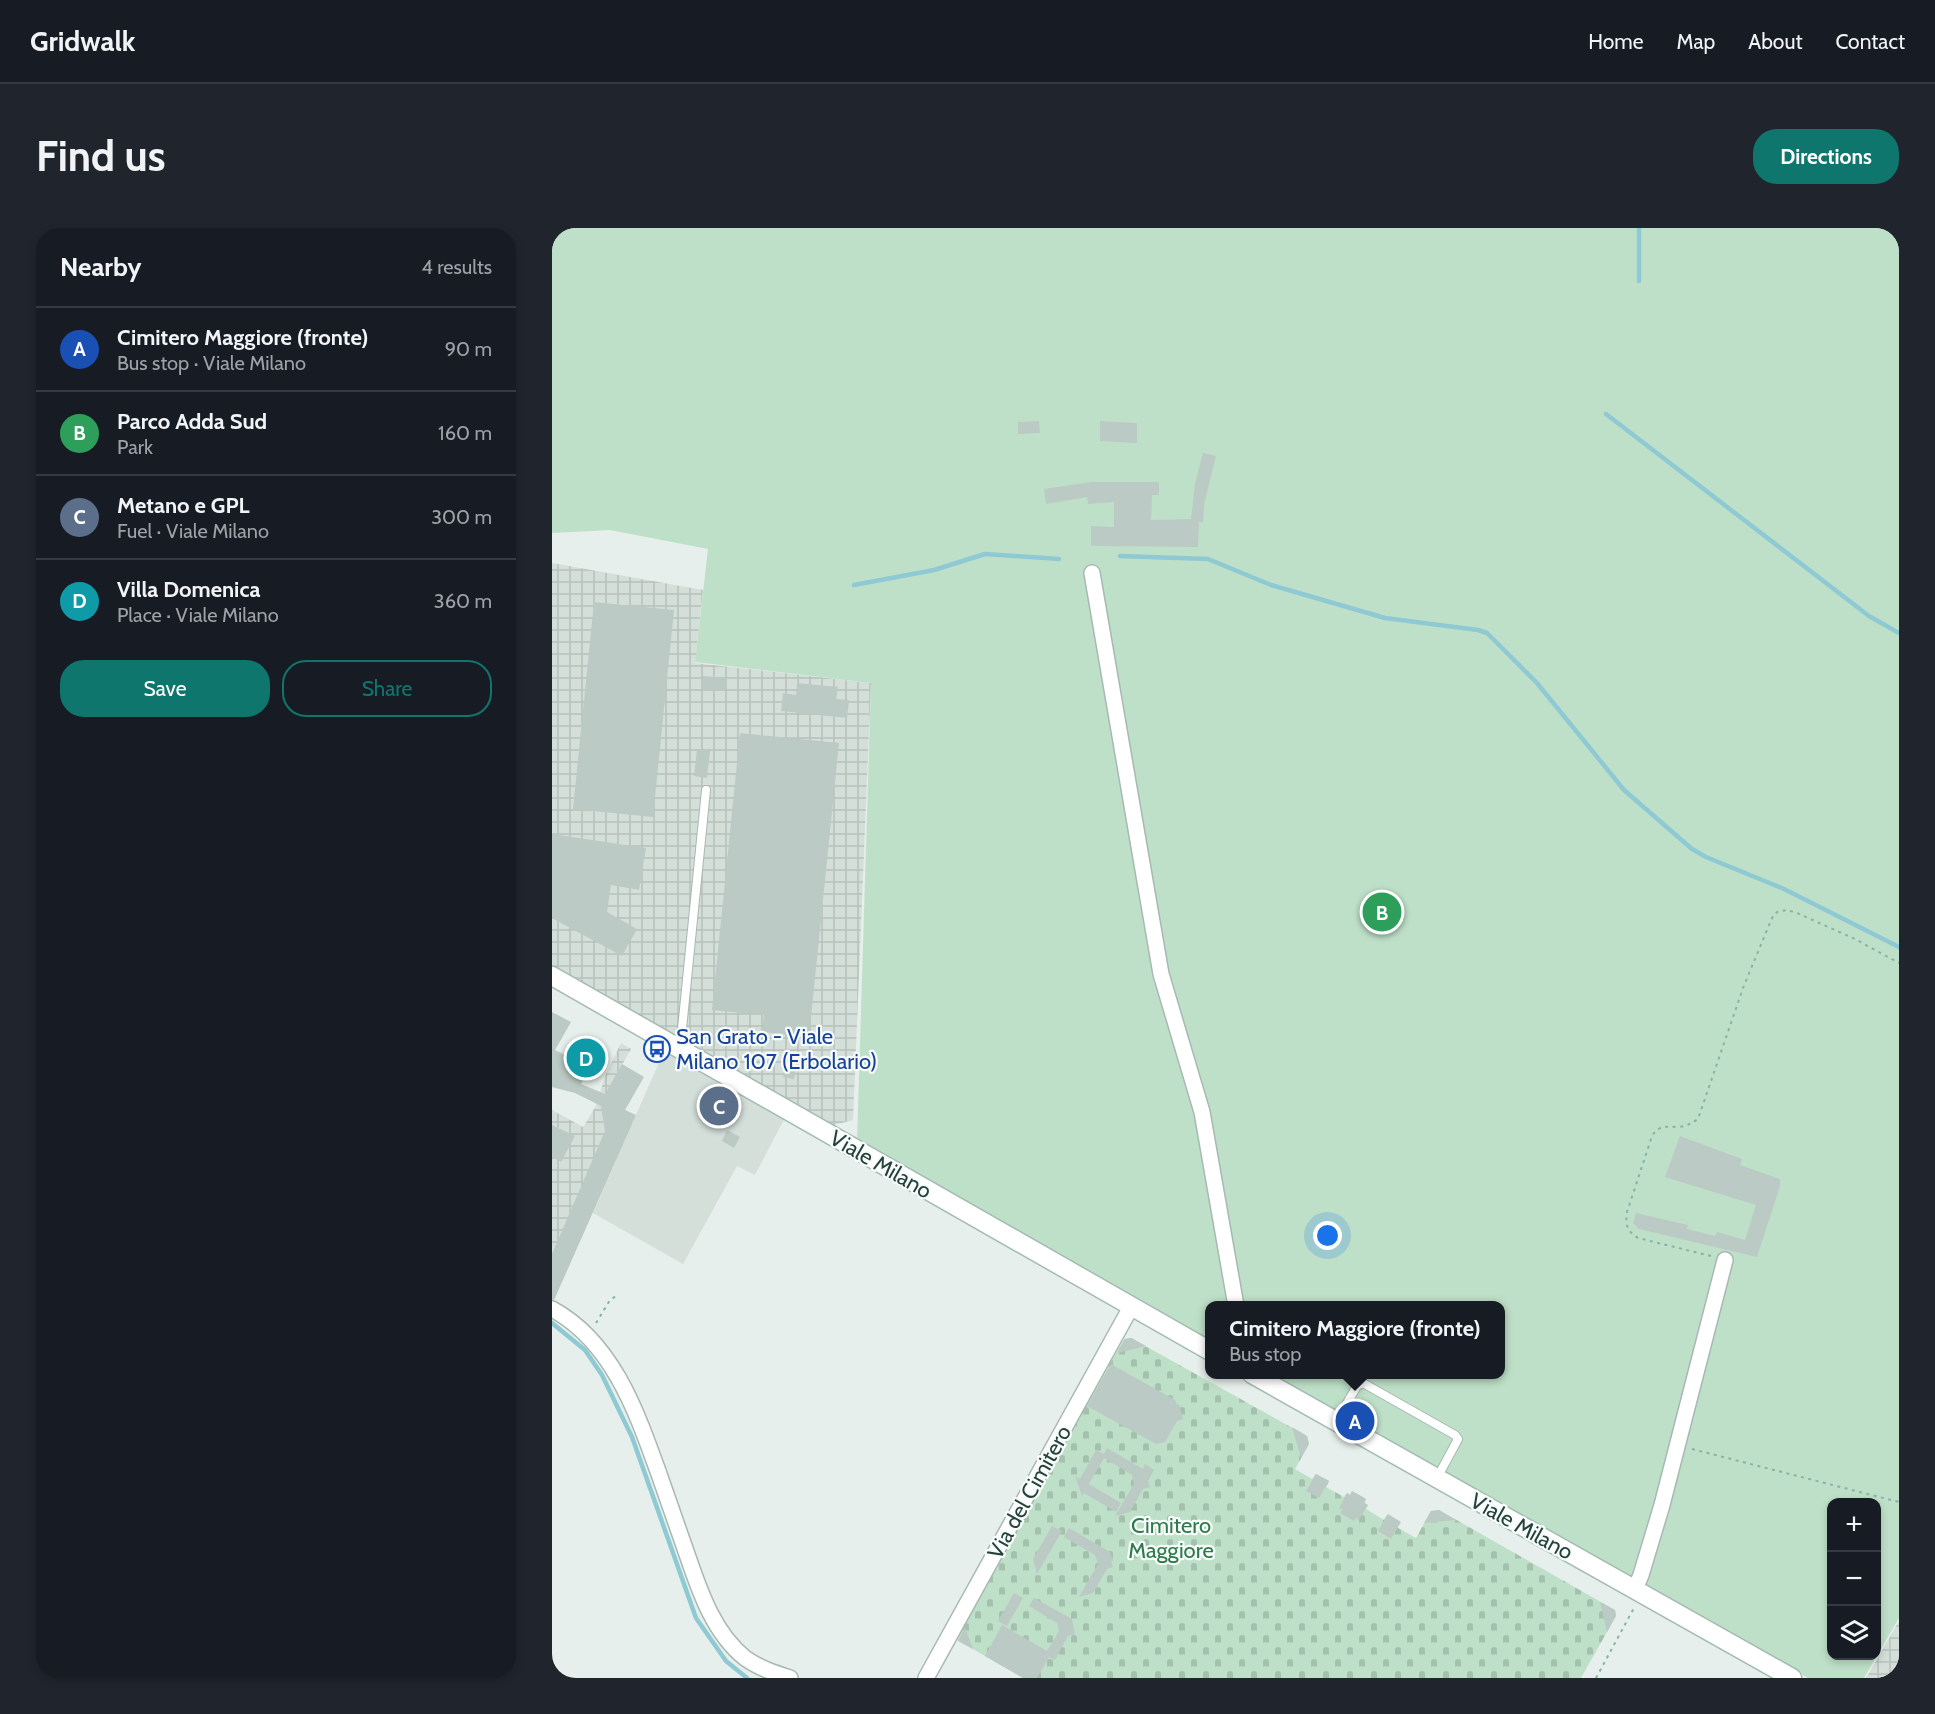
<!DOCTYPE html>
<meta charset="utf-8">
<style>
:root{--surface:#171b24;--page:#20242c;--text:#f1f3f6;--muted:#9ea1a6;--line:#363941;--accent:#0f766e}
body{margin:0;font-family:Cabin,sans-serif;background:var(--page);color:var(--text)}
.controls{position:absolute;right:18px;bottom:18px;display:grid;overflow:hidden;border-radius:12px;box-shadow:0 3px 9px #0003}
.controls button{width:54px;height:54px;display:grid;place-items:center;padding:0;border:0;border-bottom:2px solid var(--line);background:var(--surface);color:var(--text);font:30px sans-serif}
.you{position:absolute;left:776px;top:1008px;width:21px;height:21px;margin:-15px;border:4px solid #fff;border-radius:50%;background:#1a73e8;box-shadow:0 0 0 9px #1a73e833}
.badge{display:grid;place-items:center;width:39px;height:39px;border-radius:50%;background:var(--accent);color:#fff;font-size:20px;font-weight:700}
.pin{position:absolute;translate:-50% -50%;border:3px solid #fff;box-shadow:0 2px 6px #0006}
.popup{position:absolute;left:653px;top:1073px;width:300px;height:78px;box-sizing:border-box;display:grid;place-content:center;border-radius:12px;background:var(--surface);filter:drop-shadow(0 2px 4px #0005);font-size:20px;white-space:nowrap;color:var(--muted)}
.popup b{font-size:22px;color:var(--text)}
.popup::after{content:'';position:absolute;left:50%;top:100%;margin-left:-12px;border:12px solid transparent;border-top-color:var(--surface)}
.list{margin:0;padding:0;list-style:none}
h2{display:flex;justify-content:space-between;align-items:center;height:78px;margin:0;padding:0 24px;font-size:26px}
h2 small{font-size:20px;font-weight:400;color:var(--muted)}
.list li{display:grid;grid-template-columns:39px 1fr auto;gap:18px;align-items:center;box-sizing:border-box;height:84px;padding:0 24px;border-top:2px solid var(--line)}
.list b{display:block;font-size:22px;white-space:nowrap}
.list p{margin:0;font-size:20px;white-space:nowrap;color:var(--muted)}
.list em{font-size:20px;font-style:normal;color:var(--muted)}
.actions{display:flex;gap:12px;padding:18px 24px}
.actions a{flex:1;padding:14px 0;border:2px solid var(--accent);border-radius:24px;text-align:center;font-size:21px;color:var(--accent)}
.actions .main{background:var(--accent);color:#fff}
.icon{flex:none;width:33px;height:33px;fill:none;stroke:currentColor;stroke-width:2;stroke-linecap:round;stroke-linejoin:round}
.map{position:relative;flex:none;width:1347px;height:1450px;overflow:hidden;border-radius:24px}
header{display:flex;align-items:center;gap:36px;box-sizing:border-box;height:84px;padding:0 30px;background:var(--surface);border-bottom:2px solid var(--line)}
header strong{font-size:28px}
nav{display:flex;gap:33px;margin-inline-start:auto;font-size:21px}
.intro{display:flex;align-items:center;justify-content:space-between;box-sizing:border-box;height:144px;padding:0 36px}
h1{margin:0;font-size:42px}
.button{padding:15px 27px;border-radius:24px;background:var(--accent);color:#fff;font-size:21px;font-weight:700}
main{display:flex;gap:36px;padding:0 36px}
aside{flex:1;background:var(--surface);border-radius:24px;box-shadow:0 3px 9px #0003}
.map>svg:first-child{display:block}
.built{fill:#d4dfda}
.industrial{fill:url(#industrial-grid)}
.cemetery{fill:url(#cemetery-stones)}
.park{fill:#bfe0c8;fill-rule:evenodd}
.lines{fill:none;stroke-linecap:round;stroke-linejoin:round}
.stream{stroke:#8ec9d4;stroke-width:4.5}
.building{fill:#bbcac4}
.lane-casing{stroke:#a8b8b2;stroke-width:10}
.street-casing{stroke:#a8b8b2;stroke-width:18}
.secondary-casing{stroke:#a4bbb3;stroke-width:21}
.path{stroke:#86b3a5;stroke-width:2;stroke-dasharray:3 4.5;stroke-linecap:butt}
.lane{stroke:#fff;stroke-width:8}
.street{stroke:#fff;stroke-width:15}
.secondary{stroke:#fff;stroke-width:18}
.labels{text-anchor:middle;stroke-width:4.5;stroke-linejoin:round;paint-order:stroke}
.transit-label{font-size:22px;fill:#164399;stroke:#f7fbf9;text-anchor:start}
.street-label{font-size:22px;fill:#24423a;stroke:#f7fbf9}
.park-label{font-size:22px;fill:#2d7a4b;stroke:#f7fbf9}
</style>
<header>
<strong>Gridwalk</strong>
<nav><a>Home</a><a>Map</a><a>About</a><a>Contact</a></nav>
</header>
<div class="intro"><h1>Find us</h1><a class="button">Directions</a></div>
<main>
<aside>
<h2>Nearby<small>4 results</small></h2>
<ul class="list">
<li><span class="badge" style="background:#1a4fb4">A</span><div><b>Cimitero Maggiore (fronte)</b><p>Bus stop · Viale Milano</p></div><em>90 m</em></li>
<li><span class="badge" style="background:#2e9e5b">B</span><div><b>Parco Adda Sud</b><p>Park</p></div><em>160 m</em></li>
<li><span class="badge" style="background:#5c6f8a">C</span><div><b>Metano e GPL</b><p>Fuel · Viale Milano</p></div><em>300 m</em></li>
<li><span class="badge" style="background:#0f9aa8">D</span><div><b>Villa Domenica</b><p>Place · Viale Milano</p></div><em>360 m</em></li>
</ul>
<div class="actions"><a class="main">Save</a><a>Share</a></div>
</aside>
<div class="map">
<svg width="1347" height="1450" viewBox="0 0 1347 1450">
<defs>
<pattern id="industrial-grid" width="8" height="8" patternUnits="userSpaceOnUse" patternTransform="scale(1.5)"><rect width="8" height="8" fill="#d4dfda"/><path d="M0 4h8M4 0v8" fill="none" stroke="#b6c1bc"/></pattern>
<pattern id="cemetery-stones" width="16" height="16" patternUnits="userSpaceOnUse" patternTransform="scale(1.5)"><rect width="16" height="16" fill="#bfe0c8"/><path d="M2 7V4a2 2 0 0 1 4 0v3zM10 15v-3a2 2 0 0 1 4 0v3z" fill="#a4c1ad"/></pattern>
</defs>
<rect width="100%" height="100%" fill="#e6efeb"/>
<polygon class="built" points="116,814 237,882 203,947 185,938 131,1036 41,985"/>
<g class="industrial">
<polygon points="0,335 151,362 143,435 319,455 301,892 259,903 0,746"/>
<polygon points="69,815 79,821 60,855 80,896 0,1076 0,882 31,899 44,878 53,848"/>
<polygon points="1347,1393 1347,1450 1314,1450 1320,1440"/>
</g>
<polygon class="cemetery" points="579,1110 755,1208 757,1216 743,1241 760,1251 764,1246 777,1253 774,1259 792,1269 795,1265 798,1267 800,1263 814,1271 813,1275 816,1277 814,1281 832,1292 836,1286 846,1300 864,1310 879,1283 887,1282 1063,1382 1064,1388 1029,1450 471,1450 405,1412 403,1406 572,1111"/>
<path class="park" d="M0 0H1347V1390L1312 1450H1256L717 1147 948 1146V1078H658L657 1113 305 914 319 455 143 434 156 321 58 302 0 305ZM1280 1274H1324V1428H1280Z"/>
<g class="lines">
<g class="stream">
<polyline points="1087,53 1087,0"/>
<polyline points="1054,186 1317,388 1347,405"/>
<polyline points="568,328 656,331 719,357 833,390 926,402 935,405 985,455 1072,562 1140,621 1154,629 1232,661 1347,719"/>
<polyline points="302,357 382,342 433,326 507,331"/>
<polyline points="0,1095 33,1122 50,1147 80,1209 144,1390 174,1433 195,1450"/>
</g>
</g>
<g class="building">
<polygon points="487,193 488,205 466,206 466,194"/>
<polygon points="548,193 585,195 585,215 548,213"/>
<polygon points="651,225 664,228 652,277 651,294 647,294 646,319 539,318 539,298 562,299 562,274 536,276 535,269 494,276 492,261 539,254 607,254 607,267 600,267 599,292 639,291 643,256"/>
<polygon points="42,374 122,382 101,589 21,581"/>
<polygon points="151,448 175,450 174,463 150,461"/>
<polygon points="245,455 286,459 284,471 297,472 295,490 229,483 231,465 244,467"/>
<polygon points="188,505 287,515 257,809 210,804 212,787 160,782"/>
<polygon points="145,521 158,523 155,550 142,548"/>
<polygon points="0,606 94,620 87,662 59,657 55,684 85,701 70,728 0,690"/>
<polygon points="0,784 19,794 3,822 22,831 31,816 48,825 29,856 53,866 70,836 92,849 73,882 84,887 2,1072 0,1071 0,1026 53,903 49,878 23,865 0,859"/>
<polygon points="233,838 244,840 242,851 231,849"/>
<polygon points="0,897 23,908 9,934 0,929"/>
<polygon points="175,902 188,909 182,920 170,913"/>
<polygon points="1128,908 1190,931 1188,937 1228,951 1228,958 1205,1029 1087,1001 1081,995 1084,985 1136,997 1135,1001 1163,1008 1165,1004 1193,1012 1204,977 1113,949"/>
<polygon points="579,1110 594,1118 565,1125 573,1111"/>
<polygon points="559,1136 623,1172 625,1177 627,1176 631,1191 625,1193 613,1214 604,1216 535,1178"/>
<polygon points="740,1199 755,1208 757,1216 749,1230"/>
<polygon points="555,1220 591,1241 593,1236 602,1242 596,1253 598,1259 591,1261 578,1284 563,1288 582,1256 580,1247 552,1230 537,1256 569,1275 564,1284 532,1265 530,1268 523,1248 528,1251 544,1222 552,1226"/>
<polygon points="764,1246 777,1253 767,1270 754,1263"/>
<polygon points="800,1263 814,1271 812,1275 816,1277 807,1292 804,1290 802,1293 788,1285 790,1281 787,1280 795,1265 798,1267"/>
<polygon points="887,1282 904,1292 872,1295 879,1283"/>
<polygon points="836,1286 849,1294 839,1311 826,1303"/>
<polygon points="500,1298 510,1303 485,1346 481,1331"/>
<polygon points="517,1300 558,1324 561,1333 559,1333 561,1339 555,1341 541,1365 527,1369 546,1336 543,1327 512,1309"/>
<polygon points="462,1365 471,1370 455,1398 446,1393"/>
<polygon points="482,1370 520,1391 523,1406 516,1408 503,1432 497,1429 485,1450 471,1450 433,1428 450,1397 495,1423 507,1403 505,1395 477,1378"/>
<polygon points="1048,1374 1063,1382 1064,1388 1055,1404"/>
<polygon points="413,1399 421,1421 406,1413"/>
</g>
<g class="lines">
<defs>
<g id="lane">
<polyline points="128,821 154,562"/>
<polyline points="785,1192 805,1158 811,1155 903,1207 906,1211 905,1213 885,1250"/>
</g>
<g id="street">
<polyline points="540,345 609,746 650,884 684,1078"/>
<path d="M0 1081C61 1114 85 1185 107 1246 117 1275 127 1303 137 1332 149 1367 163 1406 193 1430 207 1440 222 1445 238 1450"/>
<polyline points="1083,1361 1089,1347 1110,1277 1173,1032"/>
<polyline points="374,1450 579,1079"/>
</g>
<g id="secondary">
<polyline points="0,748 658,1123"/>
<polyline points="700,1146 1240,1450"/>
</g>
</defs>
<use href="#lane" class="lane-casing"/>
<use href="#street" class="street-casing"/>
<use href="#secondary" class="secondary-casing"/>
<g class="path">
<path d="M1159 1028 1086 1010C1075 1003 1073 997 1075 984L1100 908C1108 896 1114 899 1127 899 1135 898 1140 895 1146 891L1191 760 1220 690 1225 684 1235 682 1245 685 1303 711 1347 735"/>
<polyline points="44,1095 58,1072 64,1068"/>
<polyline points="1140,1221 1347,1274"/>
<polyline points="1044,1450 1083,1378"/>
</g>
<use href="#lane" class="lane"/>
<use href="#street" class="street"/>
<use href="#secondary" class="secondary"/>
</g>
<defs>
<symbol id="bus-ring" viewBox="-11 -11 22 22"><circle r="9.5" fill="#f7fbf9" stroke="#1a4fb4" stroke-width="1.5"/><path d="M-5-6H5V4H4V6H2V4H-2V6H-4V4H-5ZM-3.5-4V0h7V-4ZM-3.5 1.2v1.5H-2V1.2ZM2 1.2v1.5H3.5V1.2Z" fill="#1a4fb4"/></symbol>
</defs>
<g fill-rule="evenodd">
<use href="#bus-ring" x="90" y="806" width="30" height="30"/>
</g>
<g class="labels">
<g class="transit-label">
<text x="124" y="816">San Grato - Viale<tspan x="124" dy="25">Milano 107 (Erbolario)</tspan></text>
</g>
<g class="street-label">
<text transform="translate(329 936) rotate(30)" y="8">Viale Milano</text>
<text transform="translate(477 1264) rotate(-61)" y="8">Via del Cimitero</text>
<text transform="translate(970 1298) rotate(29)" y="8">Viale Milano</text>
</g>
<g class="park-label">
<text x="619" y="1305">Cimitero<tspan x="619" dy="25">Maggiore</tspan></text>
</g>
</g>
</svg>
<div class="controls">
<button>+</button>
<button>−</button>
<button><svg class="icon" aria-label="layers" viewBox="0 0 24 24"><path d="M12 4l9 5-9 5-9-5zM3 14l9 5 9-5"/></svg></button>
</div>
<div class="you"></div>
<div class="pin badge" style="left:803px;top:1193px;background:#1a4fb4">A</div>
<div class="popup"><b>Cimitero Maggiore (fronte)</b>Bus stop</div>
<div class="pin badge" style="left:830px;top:684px;background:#2e9e5b">B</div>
<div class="pin badge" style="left:167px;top:878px;background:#5c6f8a">C</div>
<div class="pin badge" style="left:34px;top:830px;background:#0f9aa8">D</div>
</div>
</main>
